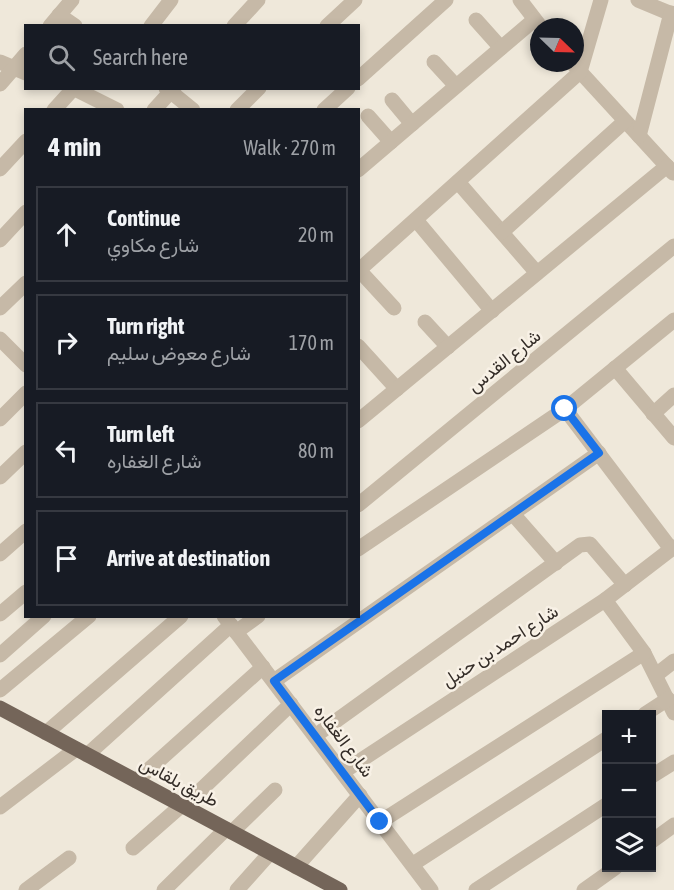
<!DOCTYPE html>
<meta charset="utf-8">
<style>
:root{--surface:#171b24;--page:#20242c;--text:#f1f3f6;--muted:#9ea1a6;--line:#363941}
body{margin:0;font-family:"Asap Condensed",Vazirmatn,sans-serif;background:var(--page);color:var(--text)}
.controls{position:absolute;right:18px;bottom:18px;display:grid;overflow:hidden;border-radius:0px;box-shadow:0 3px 9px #0003}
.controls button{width:54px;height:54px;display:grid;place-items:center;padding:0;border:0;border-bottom:2px solid var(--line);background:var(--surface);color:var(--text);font:30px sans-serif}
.compass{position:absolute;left:530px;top:18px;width:54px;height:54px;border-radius:50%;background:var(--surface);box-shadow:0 3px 9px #0003;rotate:113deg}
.stop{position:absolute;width:18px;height:18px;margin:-14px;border:4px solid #1a73e8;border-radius:50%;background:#fff}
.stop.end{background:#1a73e8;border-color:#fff;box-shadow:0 2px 6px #0008}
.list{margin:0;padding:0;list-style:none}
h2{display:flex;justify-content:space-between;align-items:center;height:78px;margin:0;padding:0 24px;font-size:26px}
h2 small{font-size:20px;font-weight:400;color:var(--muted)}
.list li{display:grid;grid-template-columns:39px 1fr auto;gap:18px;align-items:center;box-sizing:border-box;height:96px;margin:0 12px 12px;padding:0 12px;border:2px solid var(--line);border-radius:0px}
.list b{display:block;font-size:22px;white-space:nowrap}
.list p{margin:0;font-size:20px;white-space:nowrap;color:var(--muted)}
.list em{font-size:20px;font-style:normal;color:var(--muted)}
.icon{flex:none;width:33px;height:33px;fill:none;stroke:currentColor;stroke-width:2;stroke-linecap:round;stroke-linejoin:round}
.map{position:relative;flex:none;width:674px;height:890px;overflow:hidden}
.search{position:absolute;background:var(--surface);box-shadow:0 3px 9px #0003;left:24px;top:24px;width:336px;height:66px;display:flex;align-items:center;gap:15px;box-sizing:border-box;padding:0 21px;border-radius:0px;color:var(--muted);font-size:22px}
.panel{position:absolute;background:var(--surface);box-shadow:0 3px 9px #0003;left:24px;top:108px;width:336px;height:510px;border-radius:0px}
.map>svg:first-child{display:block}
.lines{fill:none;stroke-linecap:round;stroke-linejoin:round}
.minor{stroke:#c6b9a7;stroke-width:15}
.major{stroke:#746559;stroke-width:15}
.route{stroke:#1a73e8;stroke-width:8}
.labels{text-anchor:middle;stroke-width:5;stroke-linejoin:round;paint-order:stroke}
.street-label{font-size:18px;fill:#332c27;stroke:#f8f1e6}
</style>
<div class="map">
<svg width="674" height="890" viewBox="0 0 674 890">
<rect width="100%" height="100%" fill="#efe8da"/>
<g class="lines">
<g class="minor">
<polyline points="520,0 540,26"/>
<polyline points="638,0 674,15"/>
<polyline points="59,15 75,26"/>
<polyline points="476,20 501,48"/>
<polyline points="50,26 72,0"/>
<polyline points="151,26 171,0"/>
<polyline points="234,26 258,0"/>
<polyline points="327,26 355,0"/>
<polyline points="0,62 26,73"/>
<polyline points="434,62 456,86"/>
<polyline points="574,65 673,173"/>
<polyline points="358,79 446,0"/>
<polyline points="0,84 26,54"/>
<polyline points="73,88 117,110"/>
<polyline points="166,88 193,110"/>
<polyline points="392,100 412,124"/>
<polyline points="54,110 73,89"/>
<polyline points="154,110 174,88"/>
<polyline points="237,110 259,88"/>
<polyline points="324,110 348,88"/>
<polyline points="368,116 391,142"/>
<polyline points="639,136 671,13"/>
<polyline points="0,169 26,141"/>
<polyline points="358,170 534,20"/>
<polyline points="458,182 537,273"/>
<polyline points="416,220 492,311"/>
<polyline points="502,232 625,121"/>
<polyline points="0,240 26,212"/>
<polyline points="359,270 394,308"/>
<polyline points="358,271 580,72 601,0"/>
<polyline points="0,308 26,283"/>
<polyline points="425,322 448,347"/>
<polyline points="0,339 26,365"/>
<polyline points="358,346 397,389"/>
<polyline points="615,368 674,438"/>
<polyline points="565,409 671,549"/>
<polyline points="653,414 674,395"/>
<polyline points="0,419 26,393"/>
<polyline points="358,421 667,166"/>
<polyline points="0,477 26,452"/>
<polyline points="358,505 674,246"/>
<polyline points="513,514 556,563"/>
<polyline points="358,549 565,409 674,320"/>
<polyline points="0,554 26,531"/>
<polyline points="605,600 644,653 674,713"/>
<polyline points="0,614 26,592"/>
<polyline points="224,616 431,890"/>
<polyline points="236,632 258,616"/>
<polyline points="0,655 44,616"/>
<polyline points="656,675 674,661"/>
<polyline points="274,681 599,453"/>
<polyline points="0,690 89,616"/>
<polyline points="645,714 668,699"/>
<polyline points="46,733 181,616"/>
<polyline points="315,736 580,545 590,544 625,585"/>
<polyline points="87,755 231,625"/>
<polyline points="343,772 605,600 674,547"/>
<polyline points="652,776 674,762"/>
<polyline points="136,781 263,667"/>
<polyline points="184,806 291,704"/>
<polyline points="0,807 76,749"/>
<polyline points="380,822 644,653"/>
<polyline points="232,832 275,790"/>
<polyline points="652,841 674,825"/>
<polyline points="133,848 182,805"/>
<polyline points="413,864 606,739"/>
<polyline points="296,867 360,795"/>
<polyline points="26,890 69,858"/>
<polyline points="164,890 226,829"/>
<polyline points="237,890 270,853"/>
<polyline points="476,890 606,805"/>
<polyline points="584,890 615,868"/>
</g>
<polyline class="major" points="0,708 340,890"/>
</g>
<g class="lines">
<polyline class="route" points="380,822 274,681 599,453 565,409"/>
</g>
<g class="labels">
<g class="street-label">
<text transform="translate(504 361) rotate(-39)" y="6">شارع القدس</text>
<text transform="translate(500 646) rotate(-33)" y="6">شارع احمد بن حنبل</text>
<text transform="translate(344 741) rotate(53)" y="6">شارع الغفاره</text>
<text transform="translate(179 782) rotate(28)" y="6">طريق بلقاس</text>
</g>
</g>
</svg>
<div class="controls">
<button>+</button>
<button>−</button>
<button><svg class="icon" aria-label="layers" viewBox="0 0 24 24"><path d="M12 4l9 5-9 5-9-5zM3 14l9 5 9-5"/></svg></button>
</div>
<svg class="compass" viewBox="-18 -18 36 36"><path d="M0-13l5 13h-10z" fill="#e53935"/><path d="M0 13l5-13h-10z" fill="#9ea1a6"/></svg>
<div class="stop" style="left:565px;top:409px"></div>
<div class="stop end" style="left:380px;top:822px"></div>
<div class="search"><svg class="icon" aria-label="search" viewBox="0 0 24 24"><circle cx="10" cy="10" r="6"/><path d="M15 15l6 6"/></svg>Search here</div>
<section class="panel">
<h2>4 min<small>Walk · 270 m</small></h2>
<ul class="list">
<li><svg class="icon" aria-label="ahead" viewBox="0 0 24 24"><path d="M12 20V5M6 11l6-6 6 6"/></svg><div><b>Continue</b><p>شارع مكاوي</p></div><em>20 m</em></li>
<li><svg class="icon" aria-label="right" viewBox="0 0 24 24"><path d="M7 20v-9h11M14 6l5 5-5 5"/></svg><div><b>Turn right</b><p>شارع معوض سليم</p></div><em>170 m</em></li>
<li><svg class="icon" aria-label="left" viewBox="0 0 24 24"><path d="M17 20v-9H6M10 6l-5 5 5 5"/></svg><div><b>Turn left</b><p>شارع الغفاره</p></div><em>80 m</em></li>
<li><svg class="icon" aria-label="arrive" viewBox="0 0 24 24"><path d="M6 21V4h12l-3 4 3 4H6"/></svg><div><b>Arrive at destination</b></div></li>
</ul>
</section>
</div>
